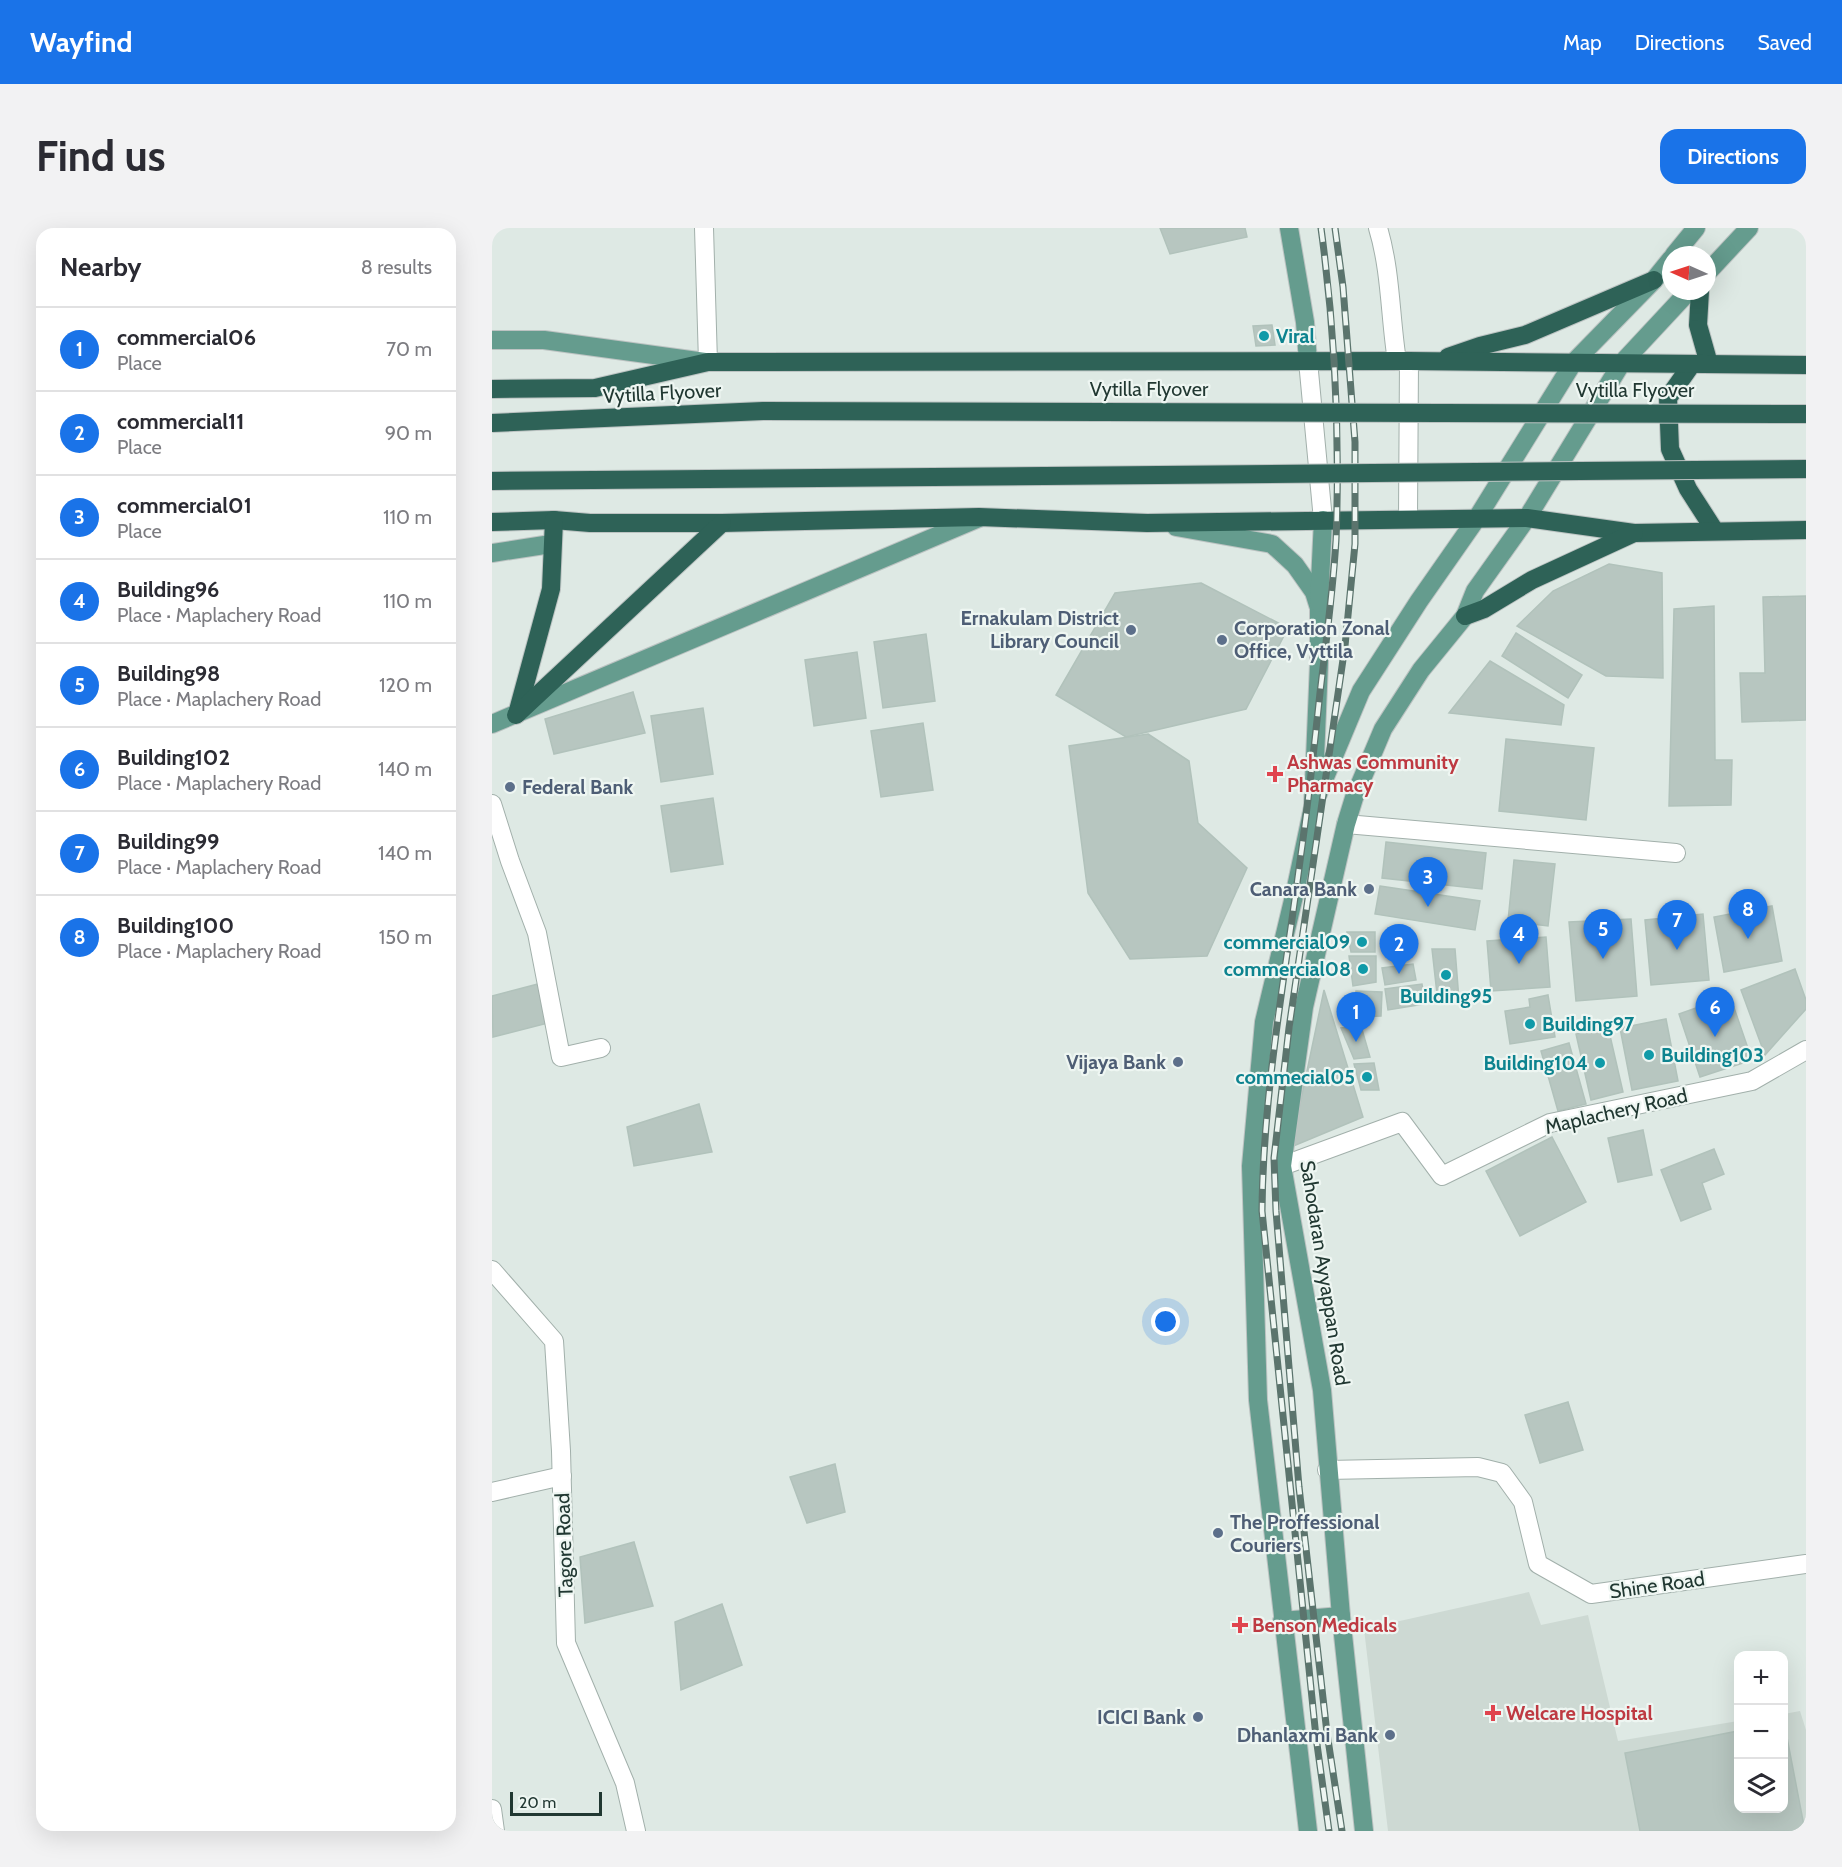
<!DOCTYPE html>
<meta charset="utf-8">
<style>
:root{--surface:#fff;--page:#f2f2f3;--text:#2b2b33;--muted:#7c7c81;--line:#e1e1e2;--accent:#1a73e8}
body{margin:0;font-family:Cabin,sans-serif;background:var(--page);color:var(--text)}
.controls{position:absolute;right:18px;bottom:18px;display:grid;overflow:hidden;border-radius:12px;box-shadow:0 6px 24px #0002}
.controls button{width:54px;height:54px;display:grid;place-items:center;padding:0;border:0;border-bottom:2px solid var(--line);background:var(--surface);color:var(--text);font:30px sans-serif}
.compass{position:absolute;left:1170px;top:18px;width:54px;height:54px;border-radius:50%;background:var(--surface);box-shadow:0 6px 24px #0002;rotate:273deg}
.scale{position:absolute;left:18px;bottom:15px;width:92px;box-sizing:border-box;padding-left:6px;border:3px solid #213832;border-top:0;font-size:16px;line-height:21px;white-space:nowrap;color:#213832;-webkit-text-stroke:4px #eef6f2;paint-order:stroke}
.you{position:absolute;left:674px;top:1094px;width:21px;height:21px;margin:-15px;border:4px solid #fff;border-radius:50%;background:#1a73e8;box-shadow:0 0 0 9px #1a73e833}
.badge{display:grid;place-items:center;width:39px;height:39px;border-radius:50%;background:var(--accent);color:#fff;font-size:20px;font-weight:700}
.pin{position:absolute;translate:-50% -50px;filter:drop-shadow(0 2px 3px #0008)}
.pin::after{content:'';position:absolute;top:32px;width:21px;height:18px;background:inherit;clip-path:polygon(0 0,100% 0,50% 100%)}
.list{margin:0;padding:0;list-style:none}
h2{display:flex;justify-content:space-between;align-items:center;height:78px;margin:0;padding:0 24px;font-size:26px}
h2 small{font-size:20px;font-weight:400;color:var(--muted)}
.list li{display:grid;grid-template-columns:39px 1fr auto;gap:18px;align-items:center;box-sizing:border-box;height:84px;padding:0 24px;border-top:2px solid var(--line)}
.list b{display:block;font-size:22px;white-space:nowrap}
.list p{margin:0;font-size:20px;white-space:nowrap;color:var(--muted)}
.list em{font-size:20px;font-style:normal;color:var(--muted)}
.icon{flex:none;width:33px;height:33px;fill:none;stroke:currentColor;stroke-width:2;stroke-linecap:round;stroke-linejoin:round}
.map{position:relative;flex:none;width:1314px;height:1603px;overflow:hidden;border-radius:18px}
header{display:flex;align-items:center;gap:36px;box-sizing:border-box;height:84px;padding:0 30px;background:var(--accent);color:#fff}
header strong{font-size:28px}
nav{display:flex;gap:33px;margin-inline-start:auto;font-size:21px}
.intro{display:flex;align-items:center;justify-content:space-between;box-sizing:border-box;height:144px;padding:0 36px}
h1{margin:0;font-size:42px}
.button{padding:15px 27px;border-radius:18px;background:var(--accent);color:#fff;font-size:21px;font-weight:700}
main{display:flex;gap:36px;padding:0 36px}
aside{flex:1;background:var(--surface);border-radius:18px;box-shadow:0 6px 24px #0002}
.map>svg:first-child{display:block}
.built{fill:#cdd9d3}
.building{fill:#b7c6c0;stroke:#b1c2bb;stroke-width:1.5}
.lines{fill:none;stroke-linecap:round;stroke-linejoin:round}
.minor-casing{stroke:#a2b0ab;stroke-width:20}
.major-casing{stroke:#bcc3c2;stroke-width:20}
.highway-casing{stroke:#bcc3c2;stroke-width:20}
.minor{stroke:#fff;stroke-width:18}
.major{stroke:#659c8e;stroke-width:18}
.highway{stroke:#2e6257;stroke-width:18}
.rail-casing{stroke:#5b746d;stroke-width:7}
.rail{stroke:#eef6f2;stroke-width:4.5;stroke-dasharray:14;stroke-linecap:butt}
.highway-bridge-casing{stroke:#bcc3c2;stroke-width:20;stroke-linecap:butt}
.highway-bridge{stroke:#2e6257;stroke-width:18}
.culture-dot{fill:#0f9aa8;stroke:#eef6f2;stroke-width:2}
.service-dot{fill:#5c6f8a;stroke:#eef6f2;stroke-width:2}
.health-dot{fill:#e0444e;stroke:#eef6f2;stroke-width:2}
.labels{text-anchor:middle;stroke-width:4.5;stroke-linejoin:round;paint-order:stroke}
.culture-label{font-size:20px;font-weight:bold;fill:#0d838f;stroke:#eef6f2;text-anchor:end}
.street-label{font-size:20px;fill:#213832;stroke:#eef6f2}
.service-label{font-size:20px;font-weight:bold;fill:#4e5e75;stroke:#eef6f2;text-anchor:end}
.health-label{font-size:20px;font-weight:bold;fill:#be3a42;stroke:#eef6f2;text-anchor:start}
</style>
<header>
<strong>Wayfind</strong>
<nav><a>Map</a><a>Directions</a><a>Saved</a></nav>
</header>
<div class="intro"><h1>Find us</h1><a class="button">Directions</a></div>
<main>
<aside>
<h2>Nearby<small>8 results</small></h2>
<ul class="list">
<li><span class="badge">1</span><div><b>commercial06</b><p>Place</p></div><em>70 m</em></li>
<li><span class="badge">2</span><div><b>commercial11</b><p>Place</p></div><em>90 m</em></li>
<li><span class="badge">3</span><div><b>commercial01</b><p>Place</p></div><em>110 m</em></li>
<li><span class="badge">4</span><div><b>Building96</b><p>Place · Maplachery Road</p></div><em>110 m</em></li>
<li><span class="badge">5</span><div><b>Building98</b><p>Place · Maplachery Road</p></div><em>120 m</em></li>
<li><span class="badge">6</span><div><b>Building102</b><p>Place · Maplachery Road</p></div><em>140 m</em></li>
<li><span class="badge">7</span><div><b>Building99</b><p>Place · Maplachery Road</p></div><em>140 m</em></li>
<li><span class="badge">8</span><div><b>Building100</b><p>Place · Maplachery Road</p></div><em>150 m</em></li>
</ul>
</aside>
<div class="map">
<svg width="1314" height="1603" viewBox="0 0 1314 1603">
<rect width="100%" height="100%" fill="#dee9e4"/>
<polygon class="built" points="1037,1364 1049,1397 1096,1387 1126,1513 1246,1493 1246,1580 1292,1580 1292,1486 1308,1483 1314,1502 1314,1603 896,1603 872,1401"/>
<g class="building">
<polygon points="668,0 753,0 755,9 678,26"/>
<polygon points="780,97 783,117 764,118 761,98"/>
<polygon points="1117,336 1170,345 1171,450 1114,448 1025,398 1061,363"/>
<polygon points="709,355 796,400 754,481 634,509 564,467 623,365"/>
<polygon points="1314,368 1314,492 1250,494 1248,445 1273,445 1271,369"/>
<polygon points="1222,378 1223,532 1240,532 1239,577 1177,578 1182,381"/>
<polygon points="1024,405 1090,447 1076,470 1010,428"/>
<polygon points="434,406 443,473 391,480 382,414"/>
<polygon points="365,424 374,490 322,498 313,432"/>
<polygon points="998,433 1072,477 1069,497 957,485"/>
<polygon points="141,464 153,505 62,526 53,491"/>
<polygon points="211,480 221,546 169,554 159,488"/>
<polygon points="431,495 441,562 389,569 379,503"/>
<polygon points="656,506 697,533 706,595 755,640 715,728 638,731 596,665 577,518"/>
<polygon points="1014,511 1102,520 1094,592 1007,583"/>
<polygon points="221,570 231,636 179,644 169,578"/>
<polygon points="894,614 994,625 990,661 890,650"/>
<polygon points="1022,632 1063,636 1056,698 1016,693"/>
<polygon points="888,658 988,673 983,702 883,686"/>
<polygon points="1280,678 1290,733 1232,744 1222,689"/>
<polygon points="1211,686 1217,752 1159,757 1153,692"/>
<polygon points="1139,691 1145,768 1084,773 1077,694"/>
<polygon points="855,704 883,704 883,724 859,724"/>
<polygon points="1054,709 1058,759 999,763 995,713"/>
<polygon points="940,721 963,721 967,772 946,775"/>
<polygon points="857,728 884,728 884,754 861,758"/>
<polygon points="921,736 924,752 893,757 890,740"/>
<polygon points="1303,741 1314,772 1314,781 1273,827 1249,762"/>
<polygon points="46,756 56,795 1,809 0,768"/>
<polygon points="930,756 933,776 896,782 893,761"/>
<polygon points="832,762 871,889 799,919"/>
<polygon points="864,763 890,764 889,788 862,789"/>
<polygon points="1056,767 1063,809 1018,816 1013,783 1038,779 1037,771"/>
<polygon points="1238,768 1260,832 1208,849 1187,786"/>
<polygon points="1174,791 1186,853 1140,862 1128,800"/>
<polygon points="869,798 878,829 862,831 849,800"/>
<polygon points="1116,799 1131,864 1099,872 1084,806"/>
<polygon points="1077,815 1094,876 1066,883 1049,823"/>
<polygon points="882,835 887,862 869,862 862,836"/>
<polygon points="207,876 220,924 142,938 135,899"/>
<polygon points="1151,902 1160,947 1126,954 1116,910"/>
<polygon points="1060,909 1094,974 1028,1008 994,943"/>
<polygon points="1222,921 1232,946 1210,955 1219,981 1189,993 1169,942"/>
<polygon points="1076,1174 1091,1222 1048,1235 1033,1187"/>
<polygon points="343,1236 353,1284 315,1295 298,1249"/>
<polygon points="142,1314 161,1378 93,1395 88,1329"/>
<polygon points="230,1376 250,1437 189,1462 183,1394"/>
<polygon points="1292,1494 1313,1603 1148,1603 1133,1525 1246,1503 1246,1580 1292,1580"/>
</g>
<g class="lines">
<defs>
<g id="minor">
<polyline points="212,0 216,134"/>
<path d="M886 0C899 43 898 89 905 133"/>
<polyline points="816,133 831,292"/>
<polyline points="916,291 917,133"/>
<polyline points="0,576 18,633 45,705 69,829 109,820"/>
<polyline points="854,596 1184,625"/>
<polyline points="790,938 910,894 950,948 1058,895 1260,853 1314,822"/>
<polyline points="0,1042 62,1113 69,1223 74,1415 133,1555 144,1603"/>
<polyline points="835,1242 986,1239 1010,1245 1031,1274 1046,1336 1099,1366 1314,1336"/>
<polyline points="0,1264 70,1248"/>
<polyline points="0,1581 3,1603"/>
</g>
<g id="major">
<polyline points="797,0 813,94 816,133"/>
<polyline points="1182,27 1204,0"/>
<polyline points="1215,45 1257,0"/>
<polyline points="0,112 52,112 213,134"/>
<polyline points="684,299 780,316 803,337 822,364 827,380 827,435 821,579 803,664 772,794 759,938 766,1172 816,1603"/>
<polyline points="0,325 59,316"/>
<polyline points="827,375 831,292"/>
<polyline points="0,496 487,290"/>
<polyline points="826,566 869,463 927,373 985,290 1081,135 1162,52 1179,31"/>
<polyline points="790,1393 849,1388"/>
<polyline points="872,1603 849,1388 830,1162 790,938 812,779 854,596 862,570 891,501 929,442 973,388 983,363 1035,290 1129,136 1197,63"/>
</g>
<g id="highway">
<polyline points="1208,63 1206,97 1217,136"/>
<polyline points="956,129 988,118 1033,107 1162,52"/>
<polyline points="1200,136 1176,170 1178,221 1196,261 1223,303"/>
<polyline points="0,161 103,160 216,134 917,133 1314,137"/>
<polyline points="0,294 62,292 98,295 230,295 487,289 655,295 1035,290 1142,305 1314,302"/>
<polyline points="973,388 992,381 1040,352 1142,305"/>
<polyline points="25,486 59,361 62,292"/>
<polyline points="24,487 230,295"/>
</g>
</defs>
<use href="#minor" class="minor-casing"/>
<use href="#major" class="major-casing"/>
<use href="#highway" class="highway-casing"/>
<use href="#minor" class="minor"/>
<use href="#major" class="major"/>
<use href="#highway" class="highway"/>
<defs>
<g id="rail">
<path d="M829 0C843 103 848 208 844 312 841 363 834 414 828 465 822 521 816 577 808 633 793 749 771 865 770 983L824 1509 837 1603"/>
<polyline points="843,0 851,59 863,214 863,316 853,418 797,800 782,930 784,983 807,1259 835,1505 850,1603"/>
</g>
</defs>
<use href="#rail" class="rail-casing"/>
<use href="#rail" class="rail"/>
<defs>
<g id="highway-bridge">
<polyline points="0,195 271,183 1314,186"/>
<polyline points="0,253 1314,241"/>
</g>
</defs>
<use href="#highway-bridge" class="highway-bridge-casing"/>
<use href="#highway-bridge" class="highway-bridge"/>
</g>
<g class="culture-dot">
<circle cx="772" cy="108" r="6"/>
<circle cx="870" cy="714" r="6"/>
<circle cx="871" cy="741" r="6"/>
<circle cx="954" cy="747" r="6"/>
<circle cx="1038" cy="796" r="6"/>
<circle cx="1157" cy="827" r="6"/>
<circle cx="1108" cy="835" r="6"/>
<circle cx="875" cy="849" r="6"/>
</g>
<g class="service-dot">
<circle cx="639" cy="402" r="6"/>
<circle cx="730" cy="412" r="6"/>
<circle cx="18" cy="559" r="6"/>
<circle cx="877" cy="661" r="6"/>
<circle cx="686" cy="834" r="6"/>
<circle cx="726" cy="1305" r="6"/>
<circle cx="706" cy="1489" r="6"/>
<circle cx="898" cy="1507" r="6"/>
</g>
<g class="health-dot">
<path d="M780 537h6v6h6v6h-6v6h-6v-6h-6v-6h6z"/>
<path d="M745 1388h6v6h6v6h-6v6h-6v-6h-6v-6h6z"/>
<path d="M998 1476h6v6h6v6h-6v6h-6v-6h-6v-6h6z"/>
</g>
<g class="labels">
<g class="culture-label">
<text x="784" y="115" text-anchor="start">Viral</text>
<text x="858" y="721">commercial09</text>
<text x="859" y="748">commercial08</text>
<text x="954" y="775" text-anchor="middle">Building95</text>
<text x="1050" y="803" text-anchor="start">Building97</text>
<text x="1169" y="834" text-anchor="start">Building103</text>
<text x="1096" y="842">Building104</text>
<text x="863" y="856">commecial05</text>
</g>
<g class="street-label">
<text x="657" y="168">Vytilla Flyover</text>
<text x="1143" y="169">Vytilla Flyover</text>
<text transform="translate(170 165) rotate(-3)" y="7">Vytilla Flyover</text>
<text transform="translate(1124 883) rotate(-13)" y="7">Maplachery Road</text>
<text transform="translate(833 1045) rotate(81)" y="7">Sahodaran Ayyappan Road</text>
<text transform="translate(72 1317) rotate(-92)" y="7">Tagore Road</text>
<text transform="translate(1165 1357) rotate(-8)" y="7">Shine Road</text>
</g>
<g class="service-label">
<text x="627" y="397">Ernakulam District<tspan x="627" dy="23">Library Council</tspan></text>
<text x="742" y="407" text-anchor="start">Corporation Zonal<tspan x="742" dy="23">Office, Vyttila</tspan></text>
<text x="30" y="566" text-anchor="start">Federal Bank</text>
<text x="865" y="668">Canara Bank</text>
<text x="674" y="841">Vijaya Bank</text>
<text x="738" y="1301" text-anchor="start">The Proffessional<tspan x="738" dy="23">Couriers</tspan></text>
<text x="694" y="1496">ICICI Bank</text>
<text x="886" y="1514">Dhanlaxmi Bank</text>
</g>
<g class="health-label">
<text x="795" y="541">Ashwas Community<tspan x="795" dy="23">Pharmacy</tspan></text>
<text x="760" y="1404">Benson Medicals</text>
<text x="1014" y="1492">Welcare Hospital</text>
</g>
</g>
</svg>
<div class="controls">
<button>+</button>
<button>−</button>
<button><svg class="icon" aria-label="layers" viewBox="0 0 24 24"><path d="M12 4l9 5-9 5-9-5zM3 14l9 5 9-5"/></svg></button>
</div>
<svg class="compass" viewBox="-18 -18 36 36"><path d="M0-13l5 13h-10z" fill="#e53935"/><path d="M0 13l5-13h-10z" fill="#7c7c81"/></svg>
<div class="scale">20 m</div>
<div class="you"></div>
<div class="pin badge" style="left:864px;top:814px">1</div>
<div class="pin badge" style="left:907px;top:746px">2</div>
<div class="pin badge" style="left:936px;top:679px">3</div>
<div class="pin badge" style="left:1027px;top:736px">4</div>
<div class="pin badge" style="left:1111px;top:731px">5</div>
<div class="pin badge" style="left:1223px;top:809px">6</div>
<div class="pin badge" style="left:1185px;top:722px">7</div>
<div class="pin badge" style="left:1256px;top:711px">8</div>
</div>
</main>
